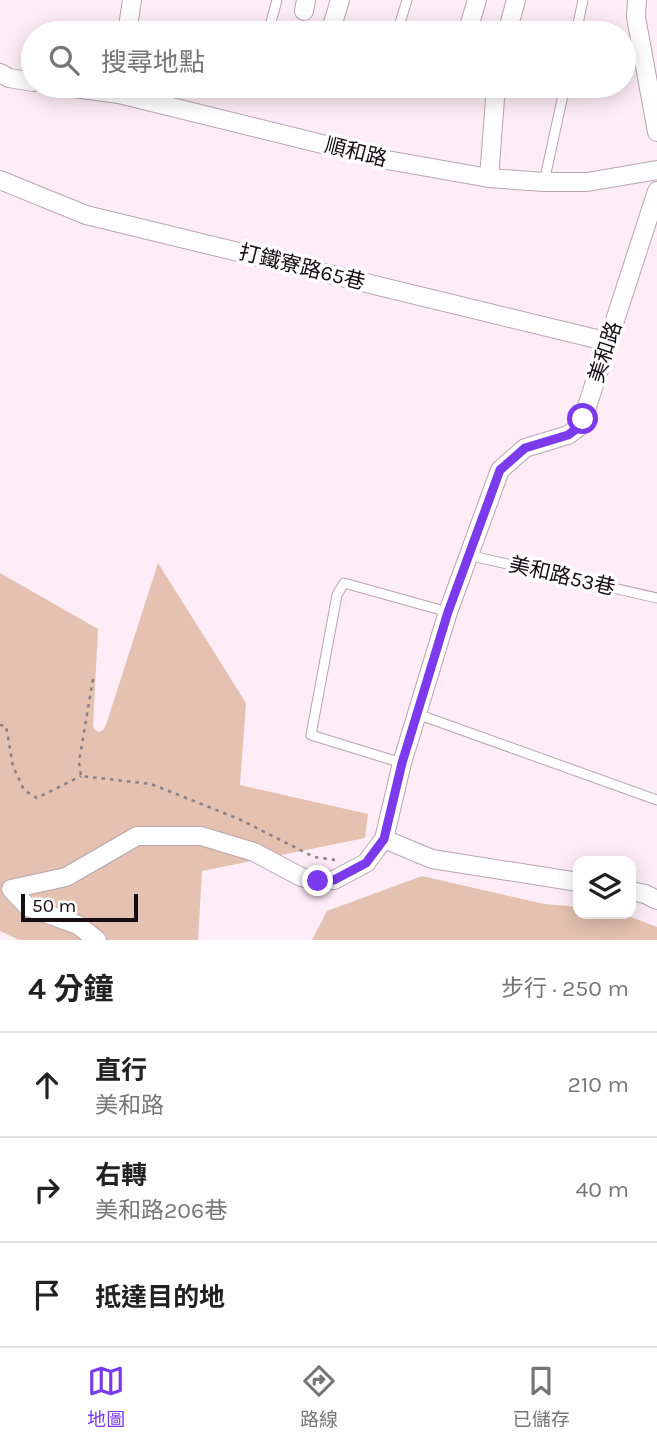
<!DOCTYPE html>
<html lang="zh-TW">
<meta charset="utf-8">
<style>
:root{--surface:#fff;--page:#f6f6f6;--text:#222;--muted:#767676;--line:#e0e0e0;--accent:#7c3aed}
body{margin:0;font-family:Karla,"Noto Sans TC",sans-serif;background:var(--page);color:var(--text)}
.controls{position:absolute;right:21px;bottom:21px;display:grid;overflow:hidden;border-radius:14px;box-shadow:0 4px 18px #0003}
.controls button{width:63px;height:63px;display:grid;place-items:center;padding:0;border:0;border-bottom:2px solid var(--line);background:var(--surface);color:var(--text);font:35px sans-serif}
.scale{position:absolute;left:21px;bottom:18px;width:117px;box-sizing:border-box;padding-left:7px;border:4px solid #150e12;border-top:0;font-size:19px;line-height:24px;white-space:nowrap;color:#150e12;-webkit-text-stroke:5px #fff;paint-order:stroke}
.stop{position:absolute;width:21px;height:21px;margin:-16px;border:5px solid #7c3aed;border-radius:50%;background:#fff}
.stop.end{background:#7c3aed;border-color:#fff;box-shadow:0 2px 7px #0008}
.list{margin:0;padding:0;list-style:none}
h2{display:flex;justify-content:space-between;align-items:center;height:91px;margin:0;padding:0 28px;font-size:30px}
h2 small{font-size:23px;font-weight:400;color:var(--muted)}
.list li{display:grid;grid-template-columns:46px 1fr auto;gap:21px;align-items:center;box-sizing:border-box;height:105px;padding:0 28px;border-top:2px solid var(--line)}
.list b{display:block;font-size:26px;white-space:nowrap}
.list p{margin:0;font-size:23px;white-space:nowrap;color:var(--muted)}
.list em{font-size:23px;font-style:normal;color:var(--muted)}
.icon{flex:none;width:38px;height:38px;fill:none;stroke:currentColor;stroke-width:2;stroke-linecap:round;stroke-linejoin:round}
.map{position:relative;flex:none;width:657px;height:940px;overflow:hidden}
.search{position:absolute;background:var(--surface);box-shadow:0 4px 18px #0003;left:21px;right:21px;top:21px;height:77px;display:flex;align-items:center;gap:18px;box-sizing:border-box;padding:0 24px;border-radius:38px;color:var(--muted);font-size:26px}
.sheet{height:406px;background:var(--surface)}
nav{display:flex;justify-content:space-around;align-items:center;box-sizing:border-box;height:98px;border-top:2px solid var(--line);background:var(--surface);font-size:19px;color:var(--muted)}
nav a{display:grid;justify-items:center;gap:4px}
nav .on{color:var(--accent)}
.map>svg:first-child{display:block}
.green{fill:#e4c1b0}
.building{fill:#cbb3b4}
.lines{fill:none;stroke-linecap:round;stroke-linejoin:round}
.service-casing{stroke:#b8a5af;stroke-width:11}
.minor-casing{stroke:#b8a5af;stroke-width:20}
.path{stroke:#8b7f86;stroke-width:2.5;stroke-dasharray:3.5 5;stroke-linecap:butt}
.service{stroke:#fff;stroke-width:9}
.minor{stroke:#fff;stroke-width:18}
.route{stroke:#7c3aed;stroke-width:9}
.labels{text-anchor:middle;stroke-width:7;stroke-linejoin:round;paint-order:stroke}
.street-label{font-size:21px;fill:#150e12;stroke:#fff}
</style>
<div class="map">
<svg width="657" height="940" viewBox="0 0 657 940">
<rect width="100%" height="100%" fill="#feedf6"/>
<g class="green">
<polygon points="158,563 246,703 240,785 368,814 365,838 202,871 198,940 19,940 0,931 0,573 98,629 93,726 95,730 99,732 103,730 106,725"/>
<polygon points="422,876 544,904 578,907 578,914 623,914 657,927 657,940 312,940 327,911"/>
</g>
<polygon class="building" points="83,27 83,33 58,33 58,29"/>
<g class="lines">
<defs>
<g id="service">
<polyline points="268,33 277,0"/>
<polyline points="397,33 407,0"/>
<polyline points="576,33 583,0"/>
<polyline points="544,182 565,86"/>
<polyline points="468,555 657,598"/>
<polyline points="417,714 657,800"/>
<polyline points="402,763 311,735 337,595 344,583 448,612"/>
</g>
<g id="minor">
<polyline points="637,0 636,17 657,132"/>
<polyline points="304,11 306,0"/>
<polyline points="127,33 132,0"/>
<polyline points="330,33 340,0"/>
<polyline points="467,33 477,0"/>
<polyline points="507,33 516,0"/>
<polyline points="0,73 9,78 33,82"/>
<polyline points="59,86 119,94 387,160 489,178 544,182 587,182 657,170"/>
<polyline points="489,178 496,86"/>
<polyline points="0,180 86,215 609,342"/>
<polyline points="578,882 432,859 384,839 402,763 448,612 500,470 525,448 568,435 579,427 583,419 657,191"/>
<polyline points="631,891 645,894 657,900"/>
<polyline points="97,940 78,925 28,907 11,889 66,877 137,836 201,836 254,852 301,877 318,881 334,880 366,863 384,839"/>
</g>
</defs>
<use href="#service" class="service-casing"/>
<use href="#minor" class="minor-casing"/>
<g class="path">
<polyline points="93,679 79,762 81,776 151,784 239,819 314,857 335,860"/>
<polyline points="0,725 6,726 13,766 24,790 37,798 81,776"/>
</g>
<use href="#service" class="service"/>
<use href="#minor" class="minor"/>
</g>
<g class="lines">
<polyline class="route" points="318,881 334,880 366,863 384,839 402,763 448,612 500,470 525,448 568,435 579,427 583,419"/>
</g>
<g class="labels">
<g class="street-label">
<text transform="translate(356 152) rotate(14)" y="7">順和路</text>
<text transform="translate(302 267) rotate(14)" y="7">打鐵寮路65巷</text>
<text transform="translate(605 352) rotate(-72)" y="7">美和路</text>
<text transform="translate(562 576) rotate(13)" y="7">美和路53巷</text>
</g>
</g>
</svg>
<div class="controls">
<button><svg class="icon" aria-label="layers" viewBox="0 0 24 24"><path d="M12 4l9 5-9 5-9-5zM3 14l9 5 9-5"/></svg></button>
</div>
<div class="scale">50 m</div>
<div class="stop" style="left:583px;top:419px"></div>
<div class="stop end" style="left:318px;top:881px"></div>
<div class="search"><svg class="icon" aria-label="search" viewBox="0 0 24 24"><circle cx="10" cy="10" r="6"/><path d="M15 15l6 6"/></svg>搜尋地點</div>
</div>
<section class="sheet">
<h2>4 分鐘<small>步行 · 250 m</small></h2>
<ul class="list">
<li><svg class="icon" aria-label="ahead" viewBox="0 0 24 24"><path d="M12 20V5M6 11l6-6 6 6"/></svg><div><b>直行</b><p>美和路</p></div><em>210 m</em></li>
<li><svg class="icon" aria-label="right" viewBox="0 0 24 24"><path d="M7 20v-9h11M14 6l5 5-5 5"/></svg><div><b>右轉</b><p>美和路206巷</p></div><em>40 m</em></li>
<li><svg class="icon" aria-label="arrive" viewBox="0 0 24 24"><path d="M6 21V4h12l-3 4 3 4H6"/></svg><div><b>抵達目的地</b></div></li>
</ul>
</section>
<nav>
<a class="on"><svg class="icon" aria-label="map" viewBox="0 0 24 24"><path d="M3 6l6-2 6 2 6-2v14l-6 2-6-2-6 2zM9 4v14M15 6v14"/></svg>地圖</a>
<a><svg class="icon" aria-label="directions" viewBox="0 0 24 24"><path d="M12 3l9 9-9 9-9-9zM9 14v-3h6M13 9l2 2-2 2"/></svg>路線</a>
<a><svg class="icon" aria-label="saved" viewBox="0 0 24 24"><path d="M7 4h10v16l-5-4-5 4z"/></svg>已儲存</a>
</nav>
